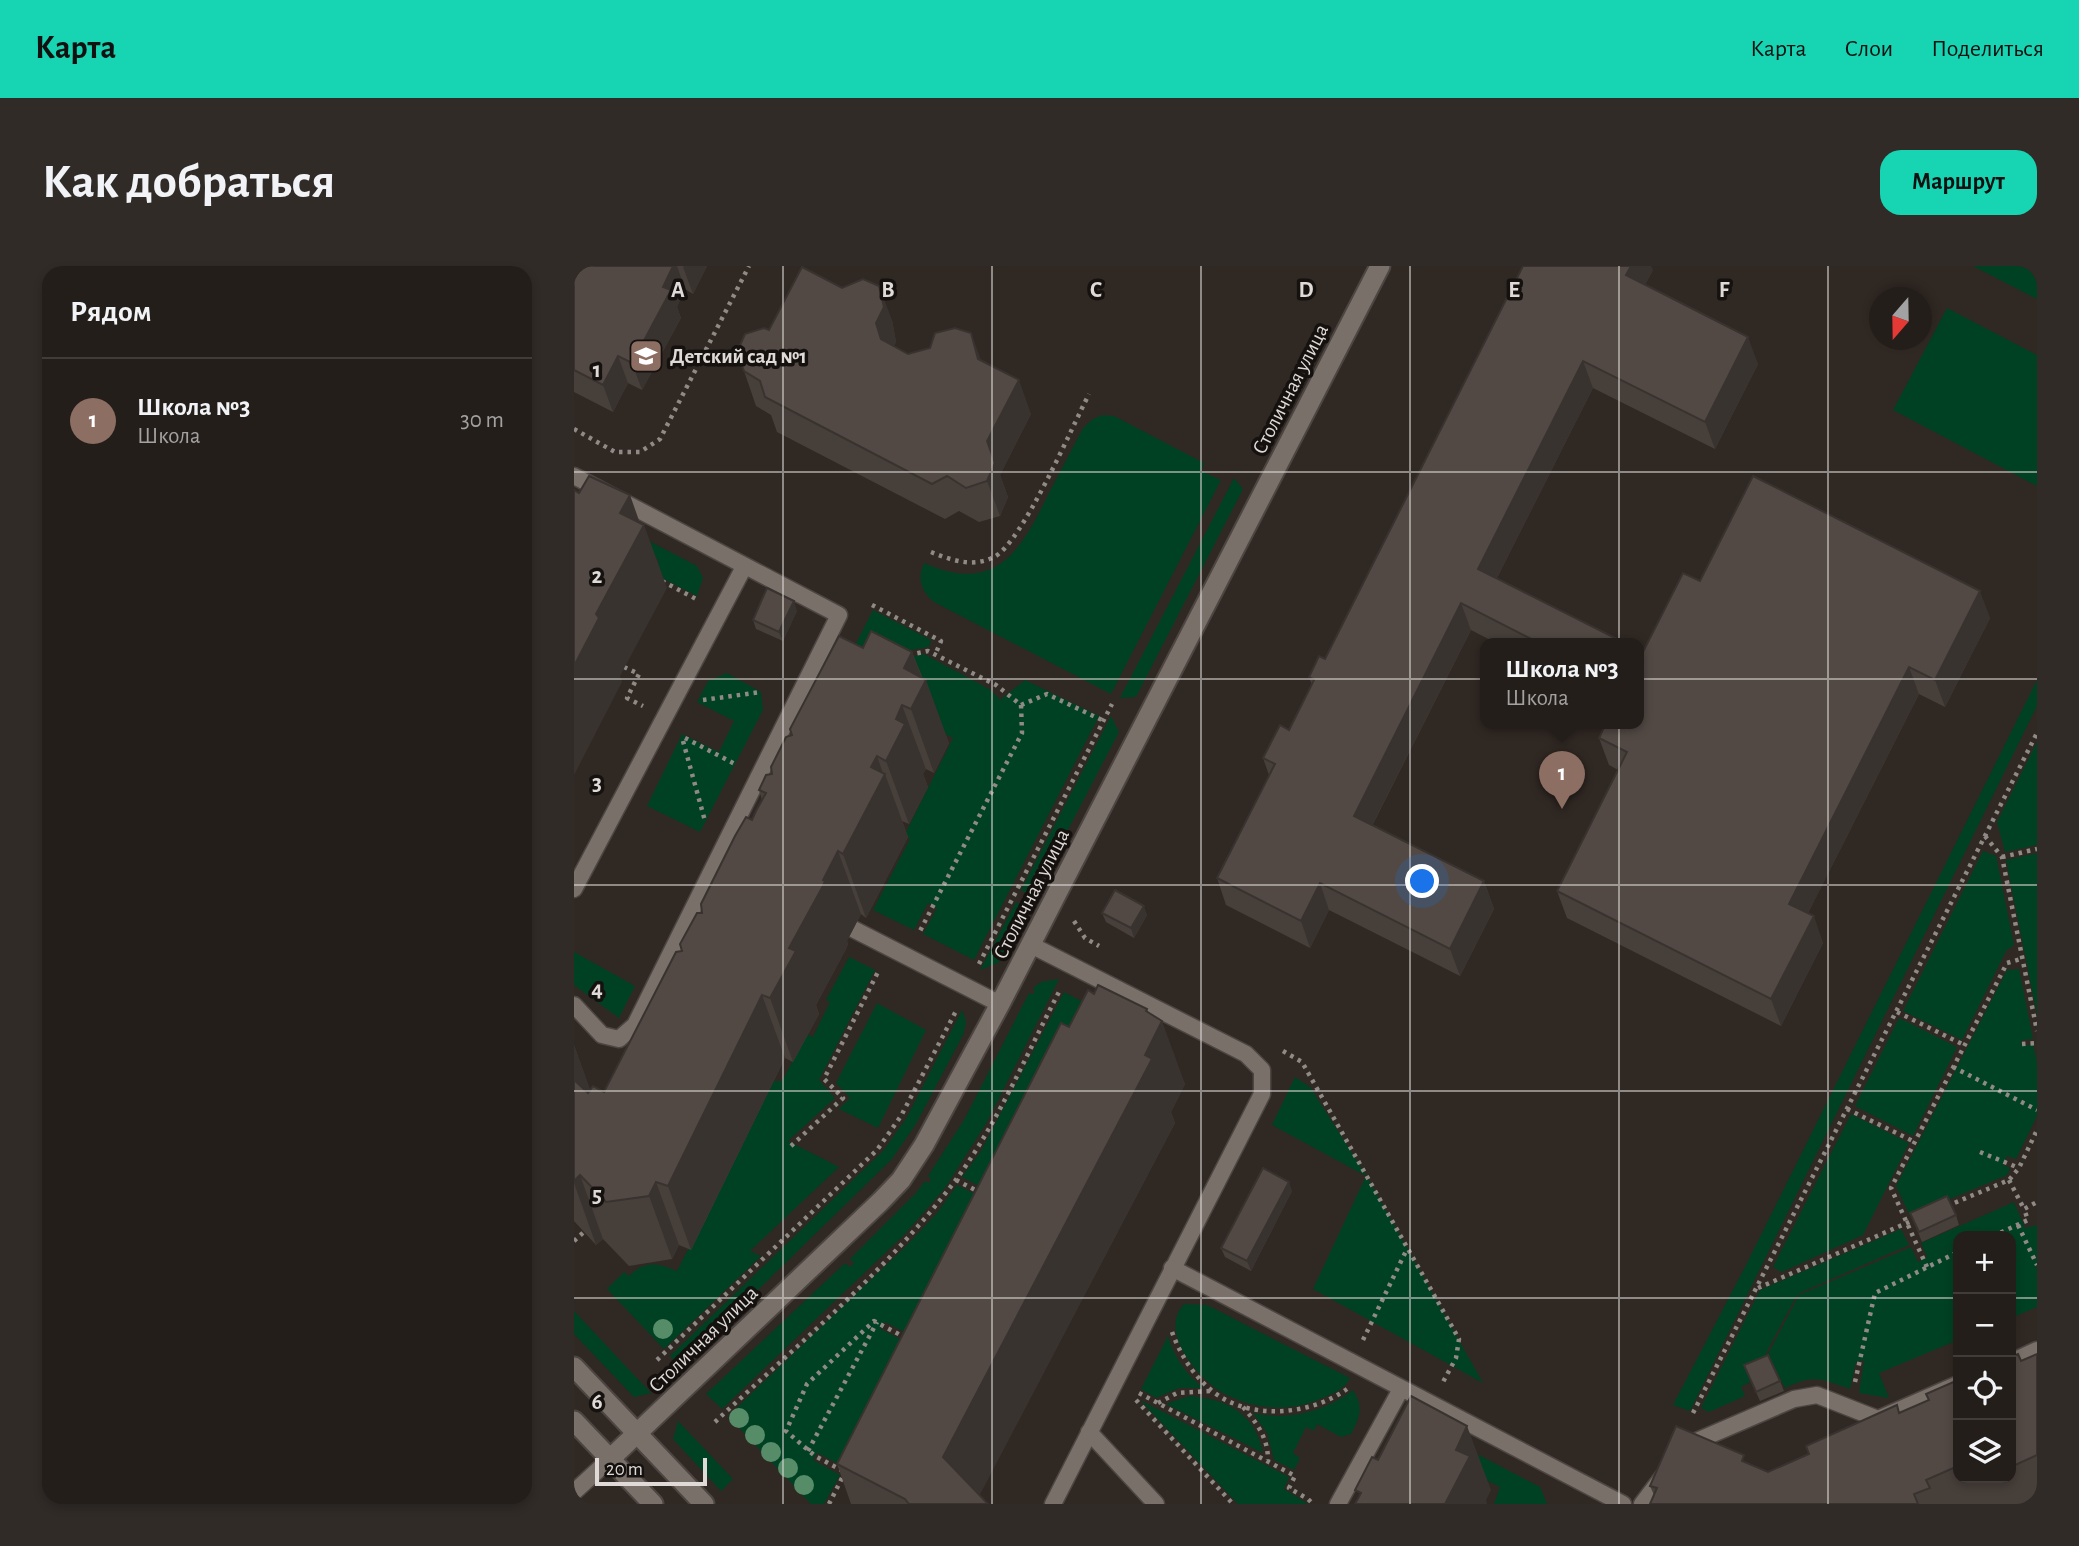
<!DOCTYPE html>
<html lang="ru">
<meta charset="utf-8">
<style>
:root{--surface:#241e1a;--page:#302b27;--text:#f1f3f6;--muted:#a3a2a2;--line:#413c39;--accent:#17d5b2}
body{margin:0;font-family:"Alegreya Sans",sans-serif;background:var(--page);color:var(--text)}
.controls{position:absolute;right:21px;bottom:21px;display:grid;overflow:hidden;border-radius:14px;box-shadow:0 4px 10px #0003}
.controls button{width:63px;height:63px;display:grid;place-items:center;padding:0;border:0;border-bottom:2px solid var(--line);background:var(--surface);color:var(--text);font:35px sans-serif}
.compass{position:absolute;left:1295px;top:21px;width:63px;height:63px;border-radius:50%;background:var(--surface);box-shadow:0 4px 10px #0003;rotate:200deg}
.scale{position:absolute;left:21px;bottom:18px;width:112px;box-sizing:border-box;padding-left:7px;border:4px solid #dfdad7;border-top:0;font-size:19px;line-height:24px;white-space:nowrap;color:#dfdad7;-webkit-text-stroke:5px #15110f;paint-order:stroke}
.you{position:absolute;left:849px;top:616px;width:24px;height:24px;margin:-18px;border:5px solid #fff;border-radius:50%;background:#1a73e8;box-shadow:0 0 0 10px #1a73e833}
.badge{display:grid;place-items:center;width:46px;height:46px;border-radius:50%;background:var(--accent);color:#fff;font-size:23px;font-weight:700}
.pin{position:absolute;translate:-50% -58px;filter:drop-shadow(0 2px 4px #0008)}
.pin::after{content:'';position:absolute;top:37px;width:24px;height:21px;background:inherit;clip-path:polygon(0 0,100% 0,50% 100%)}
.popup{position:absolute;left:906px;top:372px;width:164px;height:91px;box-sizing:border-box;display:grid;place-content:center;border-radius:14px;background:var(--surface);filter:drop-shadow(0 2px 5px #0005);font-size:23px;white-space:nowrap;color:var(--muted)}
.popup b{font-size:26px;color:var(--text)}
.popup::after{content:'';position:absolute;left:50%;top:100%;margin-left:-14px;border:14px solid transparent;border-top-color:var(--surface)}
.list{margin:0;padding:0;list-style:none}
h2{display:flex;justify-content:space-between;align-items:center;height:91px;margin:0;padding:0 28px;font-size:30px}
h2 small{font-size:23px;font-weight:400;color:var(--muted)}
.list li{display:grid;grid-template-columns:46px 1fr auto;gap:21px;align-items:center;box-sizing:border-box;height:126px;padding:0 28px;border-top:2px solid var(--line)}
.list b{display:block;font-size:26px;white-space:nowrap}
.list p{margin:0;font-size:23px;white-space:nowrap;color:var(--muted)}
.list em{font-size:23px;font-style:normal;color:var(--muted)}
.icon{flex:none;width:38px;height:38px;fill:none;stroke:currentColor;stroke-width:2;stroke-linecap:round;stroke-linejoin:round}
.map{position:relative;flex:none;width:1463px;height:1238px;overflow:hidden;border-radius:21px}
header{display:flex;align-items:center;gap:42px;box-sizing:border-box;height:98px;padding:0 35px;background:var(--accent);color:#111}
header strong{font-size:33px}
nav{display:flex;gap:38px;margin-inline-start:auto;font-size:24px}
.intro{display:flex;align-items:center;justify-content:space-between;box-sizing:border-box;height:168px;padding:0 42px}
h1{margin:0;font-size:49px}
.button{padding:18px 32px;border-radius:21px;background:var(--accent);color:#111;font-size:24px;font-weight:700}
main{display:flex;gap:42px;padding:0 42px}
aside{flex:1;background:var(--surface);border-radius:21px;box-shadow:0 4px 10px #0003}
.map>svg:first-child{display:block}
.green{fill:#004123}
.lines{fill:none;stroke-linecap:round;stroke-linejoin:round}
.service-casing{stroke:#4c4541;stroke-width:19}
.minor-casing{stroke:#4c4541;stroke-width:23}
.tertiary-casing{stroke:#4c4541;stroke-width:23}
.path{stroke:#908a86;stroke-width:4.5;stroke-dasharray:3.5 5;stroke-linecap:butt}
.service{stroke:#7a706a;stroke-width:16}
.minor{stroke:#7a706a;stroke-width:19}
.tertiary{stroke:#7a706a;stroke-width:19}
.tree{fill:#568d68}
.wall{fill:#473f3a}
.shaded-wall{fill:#393330}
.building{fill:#524944;stroke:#393330;stroke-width:2}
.grid{fill:none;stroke:#dfdad7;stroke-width:2;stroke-opacity:0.55}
.labels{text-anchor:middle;stroke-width:7;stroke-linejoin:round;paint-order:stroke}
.poi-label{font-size:21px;font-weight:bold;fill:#dfdad7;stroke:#15110f;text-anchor:start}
.street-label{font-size:21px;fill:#dfdad7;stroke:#15110f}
.grid-label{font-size:23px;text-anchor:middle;font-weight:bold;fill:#dfdad7;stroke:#15110f;stroke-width:7;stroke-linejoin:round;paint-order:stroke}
</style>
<header>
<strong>Карта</strong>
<nav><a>Карта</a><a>Слои</a><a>Поделиться</a></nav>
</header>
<div class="intro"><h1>Как добраться</h1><a class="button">Маршрут</a></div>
<main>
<aside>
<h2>Рядом<small></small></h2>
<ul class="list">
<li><span class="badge" style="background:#8d6e63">1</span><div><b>Школа №3</b><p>Школа</p></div><em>30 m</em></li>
</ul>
</aside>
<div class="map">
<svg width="1463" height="1238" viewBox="0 0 1463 1238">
<rect width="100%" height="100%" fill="#302823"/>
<g class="green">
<polygon points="1399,0 1463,0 1463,33"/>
<polygon points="1373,42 1463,89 1463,220 1319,144"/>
<path d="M529 149 540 150 630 197 627 205 647 214 537 428 360 336C347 325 343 313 350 297 424 330 448 282 476 225 487 204 498 183 509 162L519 153Z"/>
<polygon points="660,212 669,223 562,431 546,432"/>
<polygon points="0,236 123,300 129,312 123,330 78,307 85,294 34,269"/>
<polygon points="299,344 357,374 355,381 273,395"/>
<polygon points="350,388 417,424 426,434 451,414 525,450 400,694 349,668 363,642 354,637 340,664 299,644 336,573 330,570 379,472 361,463 366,450 300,417 268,405"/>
<polygon points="153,407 187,426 189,444 126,566 73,540 108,468 145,486 160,455 123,436 134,415"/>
<polygon points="1463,414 1463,440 1116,1145 1099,1139 1172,999"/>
<polygon points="537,450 545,466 459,631 447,624"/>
<polygon points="1463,476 1463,579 1431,586 1423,556"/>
<polygon points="1409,585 1422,590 1440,679 1432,685 1388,774 1329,745"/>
<polygon points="1463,587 1463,749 1432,594"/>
<polygon points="442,636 454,641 429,691 424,697 406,704"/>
<polygon points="0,686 61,720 45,752 0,719"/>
<path d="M275 691 301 704 245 814 261 832 214 875 265 901 176 985 187 990 90 1083 33 1023 50 1006 55 1010C71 994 84 997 103 1005L200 815H208L233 768 239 771 256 736 252 734Z"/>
<polygon points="1445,703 1459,773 1448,774 1447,779 1459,779 1463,795 1463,850 1442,893 1433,890 1429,899 1436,902 1433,909 1336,950 1322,920 1433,704"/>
<polygon points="485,713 413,856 371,922 330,969 148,1143 132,1128 271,997 276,1001 280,997 276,993 342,927 351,915 355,917 357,913 354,910 390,854 455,727 459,728 461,726 459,722 467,716"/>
<polygon points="490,726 552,758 445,941 388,911 407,885"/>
<polygon points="303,737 352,764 304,862 265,843 276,832 262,817"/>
<polygon points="388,744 392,755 390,767 342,858 318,893 106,1100 96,1090 310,884 333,851"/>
<polygon points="1325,752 1383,781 1339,870 1281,840"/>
<polygon points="721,811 736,821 792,909 909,1117 739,1023 792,910 698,859"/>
<polygon points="1277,848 1335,877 1289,969 1208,1006 1199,1001"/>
<polygon points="383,919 409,932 338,1070 311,1056 307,1063 334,1077 269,1200 243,1187 239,1194 266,1209 250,1238 237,1238 154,1150 332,980 363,947"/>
<path d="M1440 936 1451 962 1463 959V1041L1437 1052V970H1384V1074L1305 1107 1315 1132 1285 1127 1290 1094 1282 1096 1276 1123C1246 1113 1241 1108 1211 1122L1194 1088 1225 1029 1337 981 1344 996 1353 991 1347 977Z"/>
<polygon points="1327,963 1335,979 1228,1026 1222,1031 1192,1087 1196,1097 1173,1107 1176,1116 1167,1121 1171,1130 1135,1146 1127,1142 1186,1024"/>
<path d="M610 1038 633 1039 776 1112C771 1123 757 1129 746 1133 722 1144 692 1144 667 1135 658 1131 646 1127 639 1120 618 1104 586 1063 610 1038Z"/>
<polygon points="0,1045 77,1127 60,1131 0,1068"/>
<path d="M594 1070C600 1091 612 1108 629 1122H605L582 1132 567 1123Z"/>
<path d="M779 1124C790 1141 786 1151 777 1168L767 1171 743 1158 740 1165 732 1161 719 1187 726 1192 720 1204 700 1194 693 1167 679 1147C713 1155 751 1146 779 1124Z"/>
<path d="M615 1130C653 1133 681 1147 689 1187L592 1138Z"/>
<polygon points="566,1134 715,1211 710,1223 734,1238 664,1238"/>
<polygon points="104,1155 159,1213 147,1225 99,1173"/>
<polygon points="865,1168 966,1221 973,1238 920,1238 926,1221 857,1186 804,1238"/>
</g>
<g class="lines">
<defs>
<g id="service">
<polyline points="0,210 265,349 61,759 45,773 28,769 0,739"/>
<polyline points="0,623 170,301"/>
<polyline points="279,663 426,738"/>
<polyline points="457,679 672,788 688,804 688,828 479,1238"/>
<polyline points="598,1002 1049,1238"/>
<polyline points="1437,1096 1463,1084"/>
<polyline points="515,1166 582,1238"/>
<polyline points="1111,1180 1220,1133 1243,1129 1304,1153 1384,1118"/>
<polyline points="0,1226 36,1193"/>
<polyline points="764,1238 827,1123"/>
<polyline points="1068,1238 1090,1209"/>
</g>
<polyline id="minor" points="36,1193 307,935 327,914 350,879 426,738 806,0"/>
<g id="tertiary">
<polyline points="0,1101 130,1238"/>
<polyline points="0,1155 79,1238"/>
</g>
</defs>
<use href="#service" class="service-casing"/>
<use href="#minor" class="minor-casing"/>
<use href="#tertiary" class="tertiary-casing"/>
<g class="path">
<polyline points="0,163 41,186 66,186 86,173 175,0"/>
<path d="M357 286C377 294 398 302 420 291 448 277 498 161 515 128"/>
<polyline points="88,315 124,334"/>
<polyline points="298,339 367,375 361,389"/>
<polyline points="335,389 354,385 422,419 447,439 448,467 345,667"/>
<polyline points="50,401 65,408 53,432 69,440"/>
<polyline points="129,434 187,426"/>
<polyline points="447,439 473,428 530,455"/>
<polyline points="111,472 161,498"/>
<polyline points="109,475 131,555"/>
<polyline points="1411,570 1428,591 1463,765"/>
<polyline points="1428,591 1463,583"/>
<polyline points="500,655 511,672 525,680"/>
<polyline points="405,698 538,438"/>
<polyline points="1323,746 1390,779"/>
<polyline points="1448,778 1463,777"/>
<polyline points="709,785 728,796 885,1073 882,1092 869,1116"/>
<polyline points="1379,801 1463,844"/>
<polyline points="1273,843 1341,876"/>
<polyline points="217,880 269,832 250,813 304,706"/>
<polyline points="1406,886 1445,902"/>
<polyline points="382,914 405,926"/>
<polyline points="1435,914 1450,943"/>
<polyline points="1373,940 1435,914 1445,902 1463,864"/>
<polyline points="1444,959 1463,999"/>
<polyline points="1419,970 1454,954 1450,943 1463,936"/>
<polyline points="0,975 11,965"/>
<polyline points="1353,1001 1317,922 1433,697 1447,693"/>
<polyline points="1184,1022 1342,953"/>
<path d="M598 1066C606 1088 619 1109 637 1124 674 1155 735 1150 773 1123"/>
<polyline points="789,1074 833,983"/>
<polyline points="83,1094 303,884 327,850 382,745"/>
<polyline points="1281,1116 1301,1027 1384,986"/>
<polyline points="565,1127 721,1210 715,1222 734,1233 738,1237"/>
<polyline points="562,1134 659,1238"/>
<polyline points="584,1137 603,1127 637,1125"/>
<path d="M669 1141C683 1157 694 1172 694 1194"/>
<polyline points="1119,1147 1463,467"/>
<path d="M141 1156C223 1079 313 1005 381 915 424 857 453 787 486 724"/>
<polyline points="234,1185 303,1056"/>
<polyline points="269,1205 241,1190 212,1165 233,1118 300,1055 332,1072"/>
<polyline points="255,1238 270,1208"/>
</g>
<use href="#service" class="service"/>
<use href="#minor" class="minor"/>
<use href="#tertiary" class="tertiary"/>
</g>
<g class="tree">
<circle cx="89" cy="1063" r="10"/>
<circle cx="165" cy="1152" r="10"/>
<circle cx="181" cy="1169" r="10"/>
<circle cx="197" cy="1186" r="10"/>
<circle cx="214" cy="1202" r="10"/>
<circle cx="230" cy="1219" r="10"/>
</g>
<g class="wall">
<polygon points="0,0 133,0 119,28 111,23 103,41 107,52 68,124 54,117 39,146 0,126"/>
<polygon points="1079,4 1071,19 1184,98 1141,183 1019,122 923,312 1051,377 922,377 897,364 798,560 910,615 920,643 886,710 755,644 736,682 652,639 643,612 695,509 689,492 715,464 738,419 735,411"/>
<polygon points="318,54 322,76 320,80 334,88 407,94 457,148 426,209 434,231 426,250 405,256 385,245 371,253 203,166 197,149 182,140 170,105 195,64"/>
<polygon points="1126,315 1416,352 1371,441 1345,428 1234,647 1249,677 1207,760 993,652 983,625 1044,504 1035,499 1025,472 1069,386"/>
<polygon points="223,345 209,375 182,363 179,354"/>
<polygon points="289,382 338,386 375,477 360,507 352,503 349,508 354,521 335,558 328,555 334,571 292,652 287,648 273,675 274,678 272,683 242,739 245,748 219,796 211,792 117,984 105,979 98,993 55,1000 29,973 22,979 0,955 0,779 16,824 30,826 128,647 188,534 185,524 198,508 218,469"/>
<polygon points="528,647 573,649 560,672 532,656"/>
<polygon points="520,728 575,747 611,818 597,846 601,857 405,1229 414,1238 277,1238 263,1198 495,761"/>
<polygon points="718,925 677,1005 651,991 647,982"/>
<polygon points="1336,947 1382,949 1385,959 1348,976"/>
<polygon points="1463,1088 1463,1238 1076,1238 1080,1229 1076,1220 1173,1197 1194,1206 1235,1188 1232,1180 1326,1147 1355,1134 1384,1114 1384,1212 1437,1212 1437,1091 1447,1095"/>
<polygon points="1170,1099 1206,1115 1210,1125 1186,1135"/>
</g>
<g class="shaded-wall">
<polygon points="99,0 103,0 111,23 103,41 107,52 68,124 58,97 89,21"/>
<polygon points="110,0 133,0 119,28 109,1"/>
<polygon points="1057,0 1077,0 1079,4 1062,36 1052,9"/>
<polygon points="305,20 318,54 322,76 314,92 320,108 302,57"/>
<polygon points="397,67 410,102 404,93"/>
<polygon points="1174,71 1184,98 1141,183 1131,156"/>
<polygon points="44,90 54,117 39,146 29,119"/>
<polygon points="1009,95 1019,122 914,330 904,303"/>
<polygon points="445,114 457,148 426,209 434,231 426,250 413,215 413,175"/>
<polygon points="56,229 68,263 70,259 93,322 46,410 48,416 0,509 0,400 22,348 46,247"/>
<polygon points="1406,325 1416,352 1371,441 1361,414"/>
<polygon points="220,335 223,345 209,375 205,366"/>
<polygon points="887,337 897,364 789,577 780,550"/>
<polygon points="338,386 350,417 352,414 375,477 360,507 337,443 330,402"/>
<polygon points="1335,401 1345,428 1225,665 1215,638"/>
<polygon points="328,439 352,503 349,508 354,521 335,558 312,495 322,453"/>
<polygon points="303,490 310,510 311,508 334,571 292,652 269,588 297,501"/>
<polygon points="264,585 287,648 273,675 274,678 272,683 242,739 245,748 219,796 196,732 215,682"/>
<polygon points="910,615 920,643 886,710 876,683"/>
<polygon points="746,617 755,644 736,682 727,655"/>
<polygon points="570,640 573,649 560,672 557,662"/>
<polygon points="1240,650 1249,677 1207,760 1197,733"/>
<polygon points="188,729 211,792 117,984 94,920"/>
<polygon points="573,743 582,767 588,755 611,818 597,846 601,857 401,1238 369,1191 571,789 572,745"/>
<polygon points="0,779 22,840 0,815"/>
<polygon points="6,909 29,973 22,979 0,917 0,915"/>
<polygon points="82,916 105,979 98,993 75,930"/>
<polygon points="715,916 718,925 677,1005 673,995"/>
<polygon points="893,1160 917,1224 912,1234 913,1238 871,1238 882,1184"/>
</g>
<g class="building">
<polygon points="0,0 99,0 89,21 97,24 58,97 44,90 29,119 0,104"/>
<polygon points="949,0 1057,0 1052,9 1174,71 1131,156 1009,95 904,303 1051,377 965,377 887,337 780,550 910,615 876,683 746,617 727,655 643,612 701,498 689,492 706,459 715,464 740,414 735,411 745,390 751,393"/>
<polygon points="228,1 268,22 289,13 305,20 310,41 302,57 307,73 334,88 356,82 361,67 381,62 397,67 404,93 445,114 413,175 421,197 413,215 392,222 373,210 358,218 191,131 186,115 170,105 163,86 171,68 190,62 195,64"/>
<polygon points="15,210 56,229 46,247 70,259 22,348 25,352 0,400 0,224 5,227"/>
<polygon points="1179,210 1406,325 1361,414 1335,401 1215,638 1240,650 1197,733 983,625 1053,486 1025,472 1032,457 1065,457 1065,384 1069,386 1109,307 1126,315"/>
<polygon points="193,322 220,335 205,366 179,354"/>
<polygon points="297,365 338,386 330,402 352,414 337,443 328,439 322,453 331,458 312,495 303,490 297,501 311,508 269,588 264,585 249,614 251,615 249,620 215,682 222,685 196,732 188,729 94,920 82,916 75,930 32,936 6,909 0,915 0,814 14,827 19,820 30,826 102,686 108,685 106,678 123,647 128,647 127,638 161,570 172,551 178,554 182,545 192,527 185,524 192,509 198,508 197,501 212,471 218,469 216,463 265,370 289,382"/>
<polygon points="541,624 570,640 557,662 528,647"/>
<polygon points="524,719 573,743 572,745 588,755 571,789 578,793 369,1191 414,1238 335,1238 331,1233 263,1198 487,757 495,761 514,724 520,728"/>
<polygon points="689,902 715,916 673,995 647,982"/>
<polygon points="1373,930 1382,949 1345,966 1336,947"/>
<polygon points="1444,1088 1447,1095 1463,1088 1463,1189 1437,1201 1437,1091"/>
<polygon points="1194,1089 1206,1115 1182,1126 1170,1099"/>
<polygon points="1384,1114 1384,1200 1352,1214 1356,1222 1340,1228 1344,1238 1076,1238 1083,1222 1076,1220 1102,1160 1170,1189 1168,1195 1194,1206 1235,1188 1232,1180 1323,1139 1325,1147 1355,1134 1352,1128"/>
<polygon points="837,1130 893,1160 882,1184 896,1190 871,1238 781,1238 787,1227 781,1224 798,1191 804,1194"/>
</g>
<path class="grid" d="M209 0V1238M418 0V1238M627 0V1238M836 0V1238M1045 0V1238M1254 0V1238M0 206H1463M0 413H1463M0 619H1463M0 825H1463M0 1032H1384M1437 1032H1463"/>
<defs>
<symbol id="school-square" viewBox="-11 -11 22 22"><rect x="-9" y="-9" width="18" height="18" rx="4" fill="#8d6e63" stroke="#15110f"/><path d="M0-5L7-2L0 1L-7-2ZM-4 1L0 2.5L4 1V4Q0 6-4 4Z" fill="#fff"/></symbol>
</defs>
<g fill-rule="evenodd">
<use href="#school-square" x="53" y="71" width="38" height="38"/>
</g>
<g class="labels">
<g class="poi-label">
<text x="96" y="97">Детский сад №1</text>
</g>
<g class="street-label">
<text transform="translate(716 123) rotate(-63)" y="7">Столичная улица</text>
<text transform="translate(457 628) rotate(-63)" y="7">Столичная улица</text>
<text transform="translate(129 1073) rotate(-44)" y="7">Столичная улица</text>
</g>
</g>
<g class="grid-label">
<text x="104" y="31">A</text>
<text x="314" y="31">B</text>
<text x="522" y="31">C</text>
<text x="732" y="31">D</text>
<text x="940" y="31">E</text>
<text x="1150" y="31">F</text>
<text x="23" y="111">1</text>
<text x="23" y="317">2</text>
<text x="23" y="524">3</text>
<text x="23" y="730">4</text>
<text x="23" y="936">5</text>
<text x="23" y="1143">6</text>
</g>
</svg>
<div class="controls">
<button>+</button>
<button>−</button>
<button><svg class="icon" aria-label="locate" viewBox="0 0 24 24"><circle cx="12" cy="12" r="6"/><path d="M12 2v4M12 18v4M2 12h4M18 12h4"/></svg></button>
<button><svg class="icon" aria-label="layers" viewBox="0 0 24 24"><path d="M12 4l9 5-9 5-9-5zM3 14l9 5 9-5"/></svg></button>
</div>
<svg class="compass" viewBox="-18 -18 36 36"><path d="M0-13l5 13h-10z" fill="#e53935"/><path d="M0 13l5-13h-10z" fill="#a3a2a2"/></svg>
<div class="scale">20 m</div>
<div class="you"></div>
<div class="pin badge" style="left:988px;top:543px;background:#8d6e63">1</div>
<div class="popup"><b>Школа №3</b>Школа</div>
</div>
</main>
